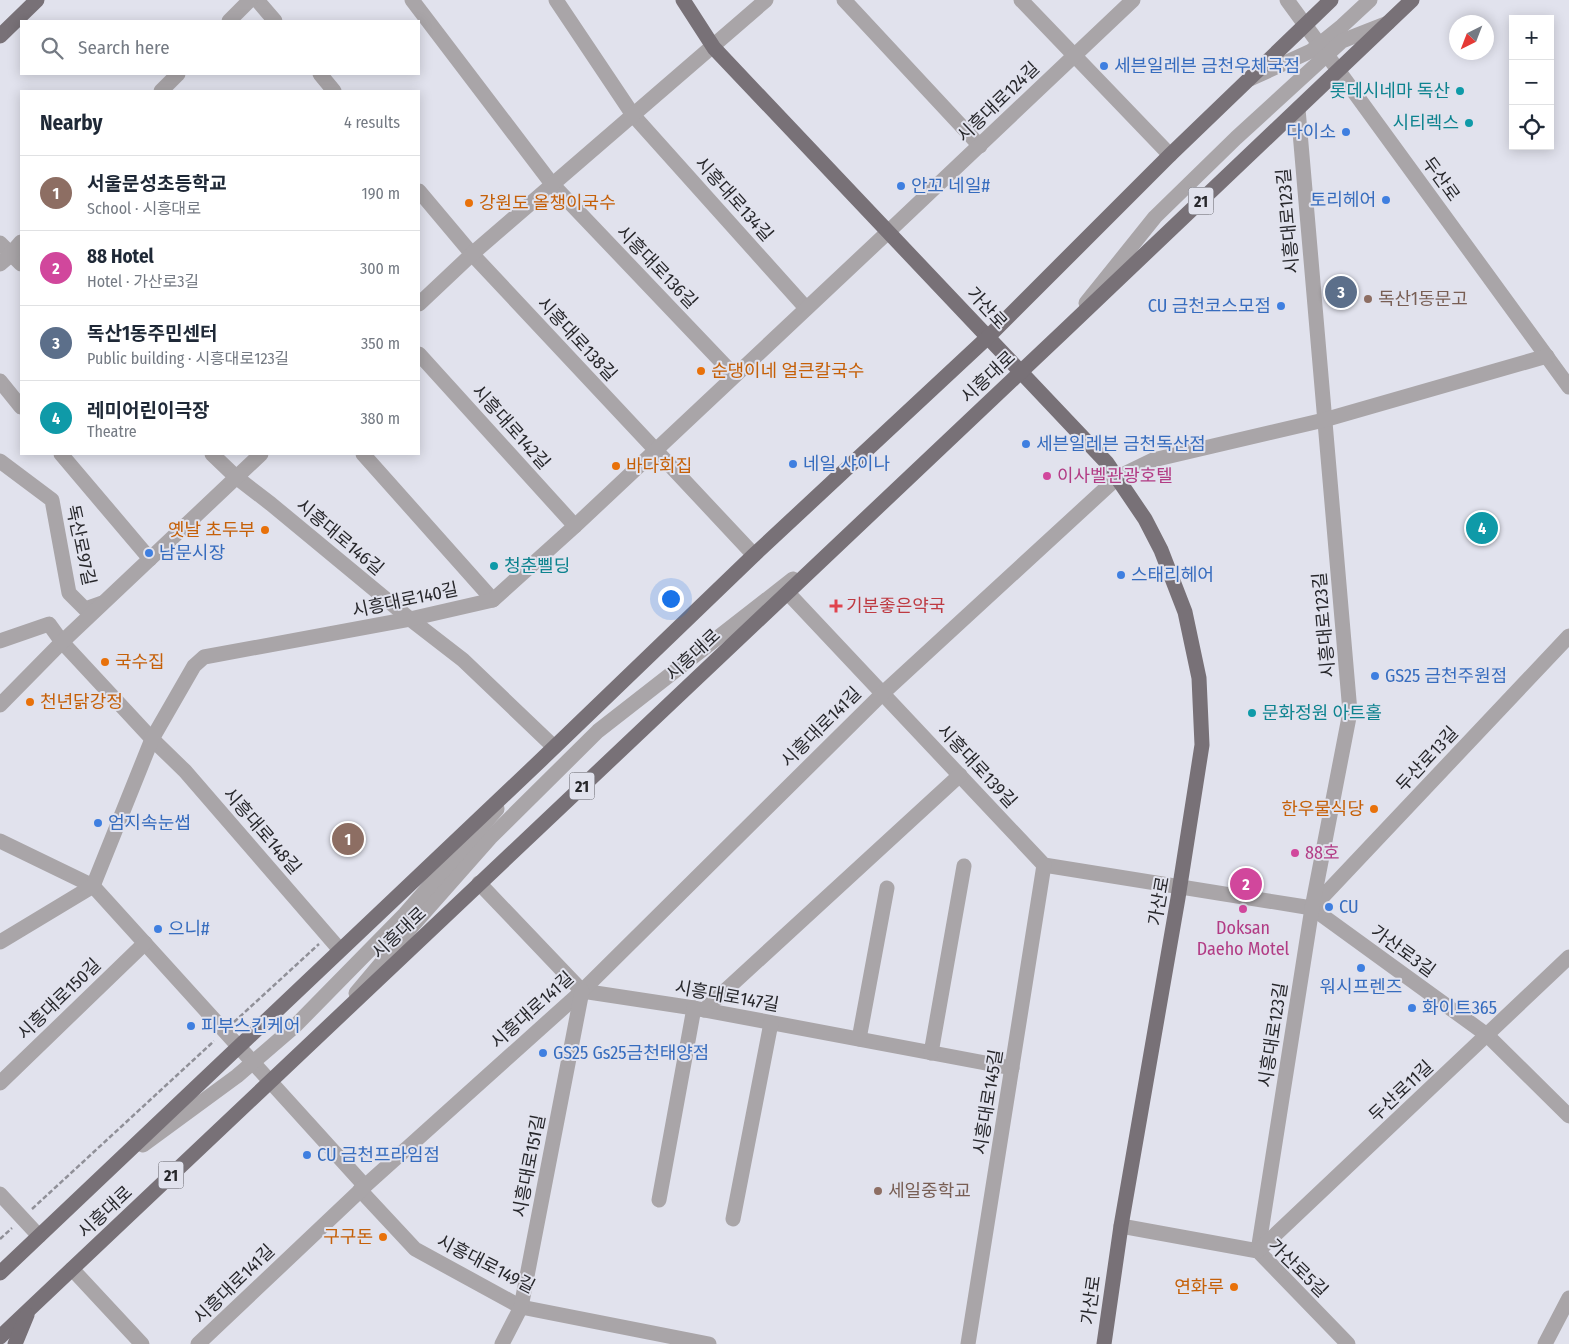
<!DOCTYPE html>
<meta charset="utf-8">
<style>
:root{--surface:#fff;--page:#f2f2f3;--text:#1f2937;--muted:#747a83;--line:#e0e1e3;--accent:#1a73e8}
body{margin:0;font-family:"Fira Sans Condensed","Noto Sans KR",sans-serif;background:var(--page);color:var(--text)}
.controls{position:absolute;right:15px;top:15px;display:grid;overflow:hidden;border-radius:0px;box-shadow:0 2px 12px #0003}
.controls button{width:45px;height:45px;display:grid;place-items:center;padding:0;border:0;border-bottom:1px solid var(--line);background:var(--surface);color:var(--text);font:25px sans-serif}
.compass{position:absolute;left:1449px;top:15px;width:45px;height:45px;border-radius:50%;background:var(--surface);box-shadow:0 2px 12px #0003;rotate:222deg}
.you{position:absolute;left:670px;top:598px;width:18px;height:18px;margin:-12px;border:4px solid #fff;border-radius:50%;background:#1a73e8;box-shadow:0 0 0 8px #1a73e833}
.badge{display:grid;place-items:center;width:32px;height:32px;border-radius:50%;background:var(--accent);color:#fff;font-size:16px;font-weight:700}
.pin{position:absolute;translate:-50% -50%;border:2px solid #fff;box-shadow:0 1px 5px #0006}
.list{margin:0;padding:0;list-style:none}
h2{display:flex;justify-content:space-between;align-items:center;height:65px;margin:0;padding:0 20px;font-size:21px}
h2 small{font-size:16px;font-weight:400;color:var(--muted)}
.list li{display:grid;grid-template-columns:32px 1fr auto;gap:15px;align-items:center;box-sizing:border-box;height:75px;padding:0 20px;border-top:1px solid var(--line)}
.list b{display:block;font-size:19px;white-space:nowrap}
.list p{margin:0;font-size:16px;white-space:nowrap;color:var(--muted)}
.list em{font-size:16px;font-style:normal;color:var(--muted)}
.icon{flex:none;width:28px;height:28px;fill:none;stroke:currentColor;stroke-width:2;stroke-linecap:round;stroke-linejoin:round}
.map{position:relative;flex:none;width:1569px;height:1344px;overflow:hidden}
.search{position:absolute;background:var(--surface);box-shadow:0 2px 12px #0003;left:20px;top:20px;width:400px;height:55px;display:flex;align-items:center;gap:12px;box-sizing:border-box;padding:0 18px;border-radius:0px;color:var(--muted);font-size:19px}
.panel{position:absolute;background:var(--surface);box-shadow:0 2px 12px #0003;left:20px;top:90px;width:400px;height:365px;border-radius:0px}
.map>svg:first-child{display:block}
.lines{fill:none;stroke-linecap:round;stroke-linejoin:round}
.path{stroke:#909098;stroke-width:2.5;stroke-dasharray:5 2.5;stroke-linecap:butt}
.minor{stroke:#a9a5a8;stroke-width:15}
.major{stroke:#787177;stroke-width:15}
.shop-dot{fill:#3f7fe0;stroke:#e1e2ed;stroke-width:2}
.culture-dot{fill:#0f9aa8;stroke:#e1e2ed;stroke-width:2}
.food-dot{fill:#e8710a;stroke:#e1e2ed;stroke-width:2}
.education-dot{fill:#8d6e63;stroke:#e1e2ed;stroke-width:2}
.hotel-dot{fill:#d1479c;stroke:#e1e2ed;stroke-width:2}
.health-dot{fill:#e0444e;stroke:#e1e2ed;stroke-width:2}
.labels{text-anchor:middle;stroke-width:4;stroke-linejoin:round;paint-order:stroke}
.shield{fill:#e1e2ed;stroke:#5f5f65;stroke-width:1}
.shield-label{font-size:16px;font-weight:bold;fill:#27272b}
.shop-label{font-size:18px;fill:#366cbe;stroke:#e1e2ed;text-anchor:start}
.culture-label{font-size:18px;fill:#0d838f;stroke:#e1e2ed;text-anchor:end}
.street-label{font-size:18px;fill:#27272b;stroke:#e1e2ed}
.food-label{font-size:18px;fill:#c56008;stroke:#e1e2ed;text-anchor:start}
.education-label{font-size:18px;fill:#785e54;stroke:#e1e2ed;text-anchor:start}
.hotel-label{font-size:18px;fill:#b23c85;stroke:#e1e2ed;text-anchor:start}
.health-label{font-size:18px;fill:#be3a42;stroke:#e1e2ed;text-anchor:start}
</style>
<div class="map">
<svg width="1569" height="1344" viewBox="0 0 1569 1344">
<rect width="100%" height="100%" fill="#e1e2ed"/>
<g class="lines">
<g class="path">
<polyline points="234,1022 319,944"/>
<polyline points="32,1209 214,1041"/>
<polyline points="0,1239 12,1228"/>
</g>
<g class="minor">
<polyline points="257,0 275,21"/>
<polyline points="412,0 552,184 734,375"/>
<polyline points="556,0 633,115 806,308"/>
<polyline points="844,0 980,146"/>
<polyline points="1021,0 1170,155"/>
<polyline points="1287,0 1569,387"/>
<polyline points="229,21 250,0"/>
<polyline points="320,74 334,91"/>
<polyline points="1250,79 1311,51 1342,26 1370,0"/>
<polyline points="161,91 178,74"/>
<polyline points="419,191 472,254 754,555"/>
<polyline points="0,243 21,264"/>
<polyline points="0,264 7,258 21,242"/>
<polyline points="1086,303 1155,217 1236,138 1342,41 1388,23"/>
<polyline points="419,304 472,254 766,0"/>
<polyline points="419,354 575,526"/>
<polyline points="0,381 21,407"/>
<polyline points="61,454 150,559"/>
<polyline points="212,454 236,477 271,504 410,619 463,660 554,747"/>
<polyline points="363,454 493,600"/>
<polyline points="0,461 52,500 69,593 85,609 102,603"/>
<polyline points="787,592 1044,865 1312,908 1487,1035 1569,1116"/>
<polyline points="0,641 49,624 62,642 152,739 185,771 340,950"/>
<polyline points="0,705 62,642 261,454"/>
<polyline points="0,841 93,886 365,1186"/>
<polyline points="479,883 582,991 694,1008 1012,1068"/>
<polyline points="1312,908 1569,636"/>
<polyline points="0,942 93,886 152,739 194,666 204,657 410,619 493,600 575,526 888,232 1133,0"/>
<polyline points="356,993 414,924 490,838 598,731 793,579"/>
<polyline points="704,1010 960,775"/>
<polyline points="859,1039 887,888"/>
<polyline points="931,1053 964,866"/>
<polyline points="0,1083 145,943"/>
<polyline points="143,1145 237,1076 295,1026 405,914 497,809"/>
<polyline points="360,1190 415,1249 521,1307 709,1344"/>
<polyline points="0,1194 39,1236"/>
<polyline points="659,1200 694,1008"/>
<polyline points="733,1219 771,1023"/>
<polyline points="1121,1226 1258,1251 1348,1344"/>
<polyline points="1258,1251 1312,908 1350,712 1298,109"/>
<polyline points="1258,1251 1569,957"/>
<polyline points="72,1269 142,1344"/>
<polyline points="198,1344 365,1186 582,991 883,693 1118,477 1153,460 1324,420 1547,356"/>
<polyline points="502,1344 521,1307 582,991"/>
<polyline points="968,1344 1044,865"/>
<polyline points="1545,1344 1569,1298"/>
</g>
<g class="major">
<polyline points="683,0 714,48 1107,463 1145,519 1161,550 1185,612 1199,678 1202,745 1178,898 1121,1226 1104,1344"/>
<polyline points="0,36 37,0"/>
<polyline points="0,1273 541,760 754,555 988,337 1170,155 1331,0"/>
<polyline points="0,1337 1063,332 1412,0"/>
<polyline points="15,1344 27,1315"/>
</g>
</g>
<g class="shop-dot">
<circle cx="1104" cy="66" r="5"/>
<circle cx="1346" cy="132" r="5"/>
<circle cx="901" cy="186" r="5"/>
<circle cx="1386" cy="200" r="5"/>
<circle cx="1281" cy="306" r="5"/>
<circle cx="1026" cy="444" r="5"/>
<circle cx="793" cy="464" r="5"/>
<circle cx="149" cy="553" r="5"/>
<circle cx="1121" cy="575" r="5"/>
<circle cx="1375" cy="676" r="5"/>
<circle cx="98" cy="823" r="5"/>
<circle cx="1329" cy="907" r="5"/>
<circle cx="158" cy="929" r="5"/>
<circle cx="1361" cy="968" r="5"/>
<circle cx="1412" cy="1008" r="5"/>
<circle cx="191" cy="1026" r="5"/>
<circle cx="543" cy="1053" r="5"/>
<circle cx="307" cy="1155" r="5"/>
</g>
<g class="culture-dot">
<circle cx="1460" cy="91" r="5"/>
<circle cx="1469" cy="123" r="5"/>
<circle cx="494" cy="566" r="5"/>
<circle cx="1252" cy="713" r="5"/>
</g>
<g class="food-dot">
<circle cx="469" cy="203" r="5"/>
<circle cx="701" cy="371" r="5"/>
<circle cx="616" cy="466" r="5"/>
<circle cx="265" cy="530" r="5"/>
<circle cx="105" cy="662" r="5"/>
<circle cx="30" cy="702" r="5"/>
<circle cx="1374" cy="809" r="5"/>
<circle cx="383" cy="1237" r="5"/>
<circle cx="1234" cy="1287" r="5"/>
</g>
<g class="education-dot">
<circle cx="1368" cy="299" r="5"/>
<circle cx="878" cy="1191" r="5"/>
</g>
<g class="hotel-dot">
<circle cx="1047" cy="476" r="5"/>
<circle cx="1295" cy="853" r="5"/>
<circle cx="1243" cy="909" r="5"/>
</g>
<path class="health-dot" d="M833.5 598.5h5v5h5v5h-5v5h-5v-5h-5v-5h5z"/>
<g class="labels">
<g class="shield">
<rect x="1188.5" y="187.5" width="25" height="27" rx="4"/>
<rect x="569.5" y="772.5" width="25" height="27" rx="4"/>
<rect x="158.5" y="1161.5" width="25" height="27" rx="4"/>
</g>
<g class="shield-label">
<text x="1201" y="207">21</text>
<text x="582" y="792">21</text>
<text x="171" y="1181">21</text>
</g>
<g class="shop-label">
<text x="1114" y="72">세븐일레븐 금천우체국점</text>
<text x="1336" y="138" text-anchor="end">다이소</text>
<text x="911" y="192">안꼬 네일#</text>
<text x="1376" y="206" text-anchor="end">토리헤어</text>
<text x="1271" y="312" text-anchor="end">CU 금천코스모점</text>
<text x="1036" y="450">세븐일레븐 금천독산점</text>
<text x="803" y="470">네일 샤이나</text>
<text x="159" y="559">남문시장</text>
<text x="1131" y="581">스태리헤어</text>
<text x="1385" y="682">GS25 금천주원점</text>
<text x="108" y="829">엄지속눈썹</text>
<text x="1339" y="913">CU</text>
<text x="168" y="935">으니#</text>
<text x="1361" y="993" text-anchor="middle">워시프렌즈</text>
<text x="1422" y="1014">화이트365</text>
<text x="201" y="1032">피부스킨케어</text>
<text x="553" y="1059">GS25 Gs25금천태양점</text>
<text x="317" y="1161">CU 금천프라임점</text>
</g>
<g class="culture-label">
<text x="1450" y="97">롯데시네마 독산</text>
<text x="1459" y="129">시티렉스</text>
<text x="504" y="572" text-anchor="start">청춘삘딩</text>
<text x="1262" y="719" text-anchor="start">문화정원 아트홀</text>
</g>
<g class="street-label">
<text transform="translate(998 102) rotate(-44)" y="6">시흥대로124길</text>
<text transform="translate(1441 179) rotate(54)" y="6">두산로</text>
<text transform="translate(734 199) rotate(48)" y="6">시흥대로134길</text>
<text transform="translate(1288 221) rotate(-95)" y="6">시흥대로123길</text>
<text transform="translate(657 267) rotate(46)" y="6">시흥대로136길</text>
<text transform="translate(987 308) rotate(47)" y="6">가산로</text>
<text transform="translate(577 339) rotate(47)" y="6">시흥대로138길</text>
<text transform="translate(988 377) rotate(-43)" y="6">시흥대로</text>
<text transform="translate(511 427) rotate(48)" y="6">시흥대로142길</text>
<text transform="translate(340 537) rotate(40)" y="6">시흥대로146길</text>
<text transform="translate(81 545) rotate(78)" y="6">독산로97길</text>
<text transform="translate(405 600) rotate(-12)" y="6">시흥대로140길</text>
<text transform="translate(1324 625) rotate(-95)" y="6">시흥대로123길</text>
<text transform="translate(693 655) rotate(-43)" y="6">시흥대로</text>
<text transform="translate(821 727) rotate(-45)" y="6">시흥대로141길</text>
<text transform="translate(1427 759) rotate(-47)" y="6">두산로13길</text>
<text transform="translate(977 766) rotate(47)" y="6">시흥대로139길</text>
<text transform="translate(262 831) rotate(49)" y="6">시흥대로148길</text>
<text transform="translate(1159 901) rotate(-80)" y="6">가산로</text>
<text transform="translate(399 933) rotate(-43)" y="6">시흥대로</text>
<text transform="translate(1403 951) rotate(36)" y="6">가산로3길</text>
<text transform="translate(727 996) rotate(10)" y="6">시흥대로147길</text>
<text transform="translate(59 999) rotate(-44)" y="6">시흥대로150길</text>
<text transform="translate(532 1010) rotate(-42)" y="6">시흥대로141길</text>
<text transform="translate(1273 1035) rotate(-81)" y="6">시흥대로123길</text>
<text transform="translate(1401 1091) rotate(-43)" y="6">두산로11길</text>
<text transform="translate(988 1102) rotate(-81)" y="6">시흥대로145길</text>
<text transform="translate(529 1166) rotate(-79)" y="6">시흥대로151길</text>
<text transform="translate(105 1212) rotate(-43)" y="6">시흥대로</text>
<text transform="translate(486 1264) rotate(27)" y="6">시흥대로149길</text>
<text transform="translate(1298 1268) rotate(44)" y="6">가산로5길</text>
<text transform="translate(234 1284) rotate(-44)" y="6">시흥대로141길</text>
<text transform="translate(1091 1300) rotate(-82)" y="6">가산로</text>
</g>
<g class="food-label">
<text x="479" y="209">강원도 올챙이국수</text>
<text x="711" y="377">순댕이네 얼큰칼국수</text>
<text x="626" y="472">바다회집</text>
<text x="255" y="536" text-anchor="end">옛날 초두부</text>
<text x="115" y="668">국수집</text>
<text x="40" y="708">천년닭강정</text>
<text x="1364" y="815" text-anchor="end">한우물식당</text>
<text x="373" y="1243" text-anchor="end">구구돈</text>
<text x="1224" y="1293" text-anchor="end">연화루</text>
</g>
<g class="education-label">
<text x="1378" y="305">독산1동문고</text>
<text x="888" y="1197">세일중학교</text>
</g>
<g class="hotel-label">
<text x="1057" y="482">이사벨관광호텔</text>
<text x="1305" y="859">88호</text>
<text x="1243" y="934" text-anchor="middle">Doksan<tspan x="1243" dy="21">Daeho Motel</tspan></text>
</g>
<g class="health-label">
<text x="846" y="612">기분좋은약국</text>
</g>
</g>
</svg>
<div class="controls">
<button>+</button>
<button>−</button>
<button><svg class="icon" aria-label="locate" viewBox="0 0 24 24"><circle cx="12" cy="12" r="6"/><path d="M12 2v4M12 18v4M2 12h4M18 12h4"/></svg></button>
</div>
<svg class="compass" viewBox="-18 -18 36 36"><path d="M0-13l5 13h-10z" fill="#e53935"/><path d="M0 13l5-13h-10z" fill="#747a83"/></svg>
<div class="you"></div>
<div class="pin badge" style="left:348px;top:839px;background:#8d6e63">1</div>
<div class="pin badge" style="left:1246px;top:884px;background:#d1479c">2</div>
<div class="pin badge" style="left:1341px;top:292px;background:#5c6f8a">3</div>
<div class="pin badge" style="left:1482px;top:528px;background:#0f9aa8">4</div>
<div class="search"><svg class="icon" aria-label="search" viewBox="0 0 24 24"><circle cx="10" cy="10" r="6"/><path d="M15 15l6 6"/></svg>Search here</div>
<section class="panel">
<h2>Nearby<small>4 results</small></h2>
<ul class="list">
<li><span class="badge" style="background:#8d6e63">1</span><div><b>서울문성초등학교</b><p>School · 시흥대로</p></div><em>190 m</em></li>
<li><span class="badge" style="background:#d1479c">2</span><div><b>88 Hotel</b><p>Hotel · 가산로3길</p></div><em>300 m</em></li>
<li><span class="badge" style="background:#5c6f8a">3</span><div><b>독산1동주민센터</b><p>Public building · 시흥대로123길</p></div><em>350 m</em></li>
<li><span class="badge" style="background:#0f9aa8">4</span><div><b>레미어린이극장</b><p>Theatre</p></div><em>380 m</em></li>
</ul>
</section>
</div>
